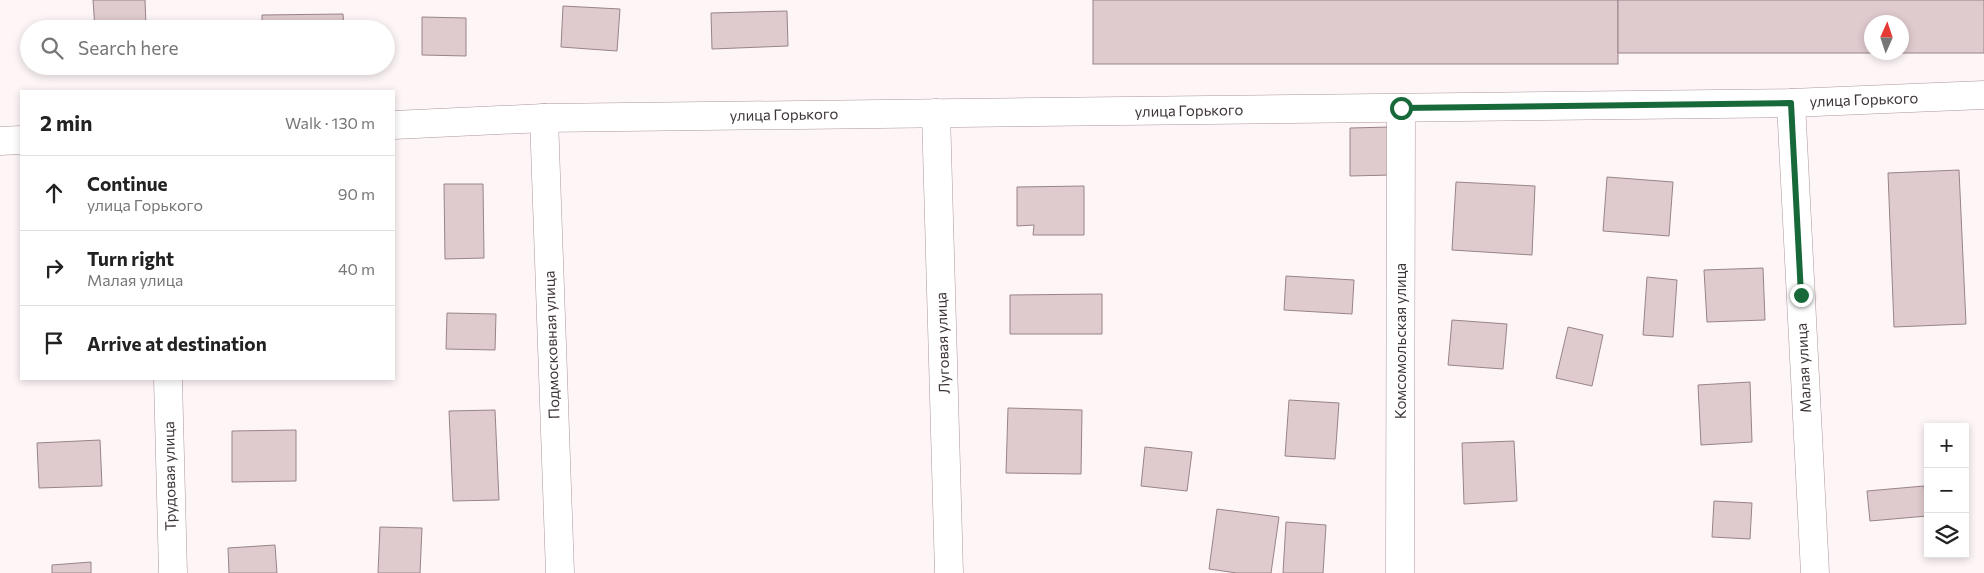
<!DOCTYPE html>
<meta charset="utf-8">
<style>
:root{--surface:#fff;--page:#f6f6f6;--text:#222;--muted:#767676;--line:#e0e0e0}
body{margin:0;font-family:Commissioner,sans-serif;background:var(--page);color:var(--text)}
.controls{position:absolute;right:15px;bottom:15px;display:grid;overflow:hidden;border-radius:0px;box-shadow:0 2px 8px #0003}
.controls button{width:45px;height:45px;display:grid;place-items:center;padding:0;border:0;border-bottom:1px solid var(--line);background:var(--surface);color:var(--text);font:25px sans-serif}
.compass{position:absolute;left:1864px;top:15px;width:45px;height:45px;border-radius:50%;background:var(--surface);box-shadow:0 2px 8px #0003;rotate:3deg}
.stop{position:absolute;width:15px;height:15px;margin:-11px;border:4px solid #176939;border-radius:50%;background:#fff}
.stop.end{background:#176939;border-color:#fff;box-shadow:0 1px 5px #0008}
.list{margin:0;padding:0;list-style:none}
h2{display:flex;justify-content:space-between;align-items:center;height:65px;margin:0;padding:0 20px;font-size:21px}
h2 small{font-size:16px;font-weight:400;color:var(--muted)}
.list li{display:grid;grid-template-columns:32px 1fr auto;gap:15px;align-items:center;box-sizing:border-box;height:75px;padding:0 20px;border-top:1px solid var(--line)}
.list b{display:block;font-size:19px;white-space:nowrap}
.list p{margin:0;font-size:16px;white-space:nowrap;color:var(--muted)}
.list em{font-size:16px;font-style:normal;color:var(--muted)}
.icon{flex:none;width:28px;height:28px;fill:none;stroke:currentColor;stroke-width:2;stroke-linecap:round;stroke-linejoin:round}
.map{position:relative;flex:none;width:1984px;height:573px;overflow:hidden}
.search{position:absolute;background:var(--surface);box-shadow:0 2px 8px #0003;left:20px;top:20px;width:375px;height:55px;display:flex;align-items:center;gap:12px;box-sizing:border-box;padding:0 18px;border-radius:28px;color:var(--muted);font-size:19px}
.panel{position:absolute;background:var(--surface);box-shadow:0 2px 8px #0003;left:20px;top:90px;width:375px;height:290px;border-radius:0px}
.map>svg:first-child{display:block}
.building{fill:#dfcace;stroke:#988488;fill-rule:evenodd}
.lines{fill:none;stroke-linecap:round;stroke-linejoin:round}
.minor-casing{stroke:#ab979b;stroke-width:29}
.tertiary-casing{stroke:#ab979b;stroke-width:29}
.minor{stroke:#fff;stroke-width:28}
.tertiary{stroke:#fff;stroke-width:28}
.route{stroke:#176939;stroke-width:6}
.labels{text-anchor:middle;stroke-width:4;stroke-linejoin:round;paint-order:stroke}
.street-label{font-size:15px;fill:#3f3638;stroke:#fff}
</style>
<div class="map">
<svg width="1984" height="573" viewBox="0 0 1984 573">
<rect width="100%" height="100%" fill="#fef5f7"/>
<g class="building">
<polygon points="93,0 145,0 146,25 95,29"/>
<rect x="1093" y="0" width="525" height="64"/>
<path d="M1618 0H1984V53H1618ZM1872 22H1902V52H1872Z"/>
<polygon points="563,6 620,9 617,51 561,47"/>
<polygon points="787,11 788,46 712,49 711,13"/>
<polygon points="343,14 344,29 262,29 262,15"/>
<polygon points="422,17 466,18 466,56 422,55"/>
<polygon points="112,66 147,66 112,69"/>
<polygon points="1391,127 1392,175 1350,176 1350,128"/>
<polygon points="1959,170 1966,324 1894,327 1888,173"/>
<polygon points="1607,177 1673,182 1669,236 1603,231"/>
<polygon points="1456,182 1535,186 1532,255 1452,250"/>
<polygon points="444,184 483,184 484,258 445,259"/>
<polygon points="1084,186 1084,235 1033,235 1034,225 1017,226 1017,187"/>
<polygon points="1763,268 1765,320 1707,322 1704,270"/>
<polygon points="1286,276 1354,280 1352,314 1284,310"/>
<polygon points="1647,277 1677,280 1673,337 1643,335"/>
<polygon points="1102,294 1102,334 1010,334 1010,295"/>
<polygon points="447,313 496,314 495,350 446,349"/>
<polygon points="1452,320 1507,324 1503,369 1448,365"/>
<polygon points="1568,327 1603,335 1592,386 1556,378"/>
<polygon points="1750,382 1752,442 1701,445 1698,385"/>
<polygon points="1289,400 1339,403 1335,459 1285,456"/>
<polygon points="1008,408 1082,410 1081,474 1006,473"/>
<polygon points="495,410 499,500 453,501 449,411"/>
<polygon points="296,430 296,481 232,482 232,431"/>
<polygon points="100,440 102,486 39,488 37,443"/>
<polygon points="1514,441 1517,501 1464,504 1462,443"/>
<polygon points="1145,447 1192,452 1187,491 1141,486"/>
<polygon points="1924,486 1927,516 1870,521 1867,491"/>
<polygon points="1714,501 1752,503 1750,539 1712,537"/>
<polygon points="1217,509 1279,517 1271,573 1237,573 1209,569"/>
<polygon points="1286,522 1326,525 1323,573 1283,573"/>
<polygon points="380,527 422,528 420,573 378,573"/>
<polygon points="275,545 277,573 229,573 228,548"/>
<polygon points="91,562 91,573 52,573 52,565"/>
</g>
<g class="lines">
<defs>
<g id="minor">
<polyline points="1791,103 1815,573"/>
<polyline points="936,113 949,573"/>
<polyline points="544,118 560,573"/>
<polyline points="168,379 173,573"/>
<polyline points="1400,573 1401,108"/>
</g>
<g id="tertiary">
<polyline points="394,125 544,118 1791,103 1984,95"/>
<polyline points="0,141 21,140"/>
</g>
</defs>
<use href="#minor" class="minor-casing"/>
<use href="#tertiary" class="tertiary-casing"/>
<use href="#minor" class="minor"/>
<use href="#tertiary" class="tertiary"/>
</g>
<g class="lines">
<polyline class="route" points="1401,108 1791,103 1801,295"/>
</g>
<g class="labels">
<g class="street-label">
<text transform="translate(1864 100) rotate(-2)" y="5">улица Горького</text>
<text transform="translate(1189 111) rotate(-1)" y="5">улица Горького</text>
<text transform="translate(784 115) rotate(-1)" y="5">улица Горького</text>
<text transform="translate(1401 341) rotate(-90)" y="5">Комсомольская улица</text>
<text transform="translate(943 343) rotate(-92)" y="5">Луговая улица</text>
<text transform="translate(552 345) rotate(-92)" y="5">Подмосковная улица</text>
<text transform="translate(1804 368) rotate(-93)" y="5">Малая улица</text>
<text transform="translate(170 476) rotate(-91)" y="5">Трудовая улица</text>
</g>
</g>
</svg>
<div class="controls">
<button>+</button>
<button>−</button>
<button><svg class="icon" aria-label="layers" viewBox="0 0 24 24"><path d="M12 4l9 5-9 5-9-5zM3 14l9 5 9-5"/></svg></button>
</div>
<svg class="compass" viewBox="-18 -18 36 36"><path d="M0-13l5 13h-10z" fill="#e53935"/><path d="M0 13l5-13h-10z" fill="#767676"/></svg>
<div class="stop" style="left:1401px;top:108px"></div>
<div class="stop end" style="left:1801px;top:295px"></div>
<div class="search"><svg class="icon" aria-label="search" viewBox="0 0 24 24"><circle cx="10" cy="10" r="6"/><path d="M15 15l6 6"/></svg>Search here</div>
<section class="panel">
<h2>2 min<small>Walk · 130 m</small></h2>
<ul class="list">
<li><svg class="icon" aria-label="ahead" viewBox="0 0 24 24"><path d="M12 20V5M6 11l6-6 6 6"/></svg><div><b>Continue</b><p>улица Горького</p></div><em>90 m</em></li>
<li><svg class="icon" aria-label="right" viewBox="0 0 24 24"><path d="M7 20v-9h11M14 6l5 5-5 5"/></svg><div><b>Turn right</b><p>Малая улица</p></div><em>40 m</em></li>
<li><svg class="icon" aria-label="arrive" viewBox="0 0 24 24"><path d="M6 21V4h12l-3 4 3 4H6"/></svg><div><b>Arrive at destination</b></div></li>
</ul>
</section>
</div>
